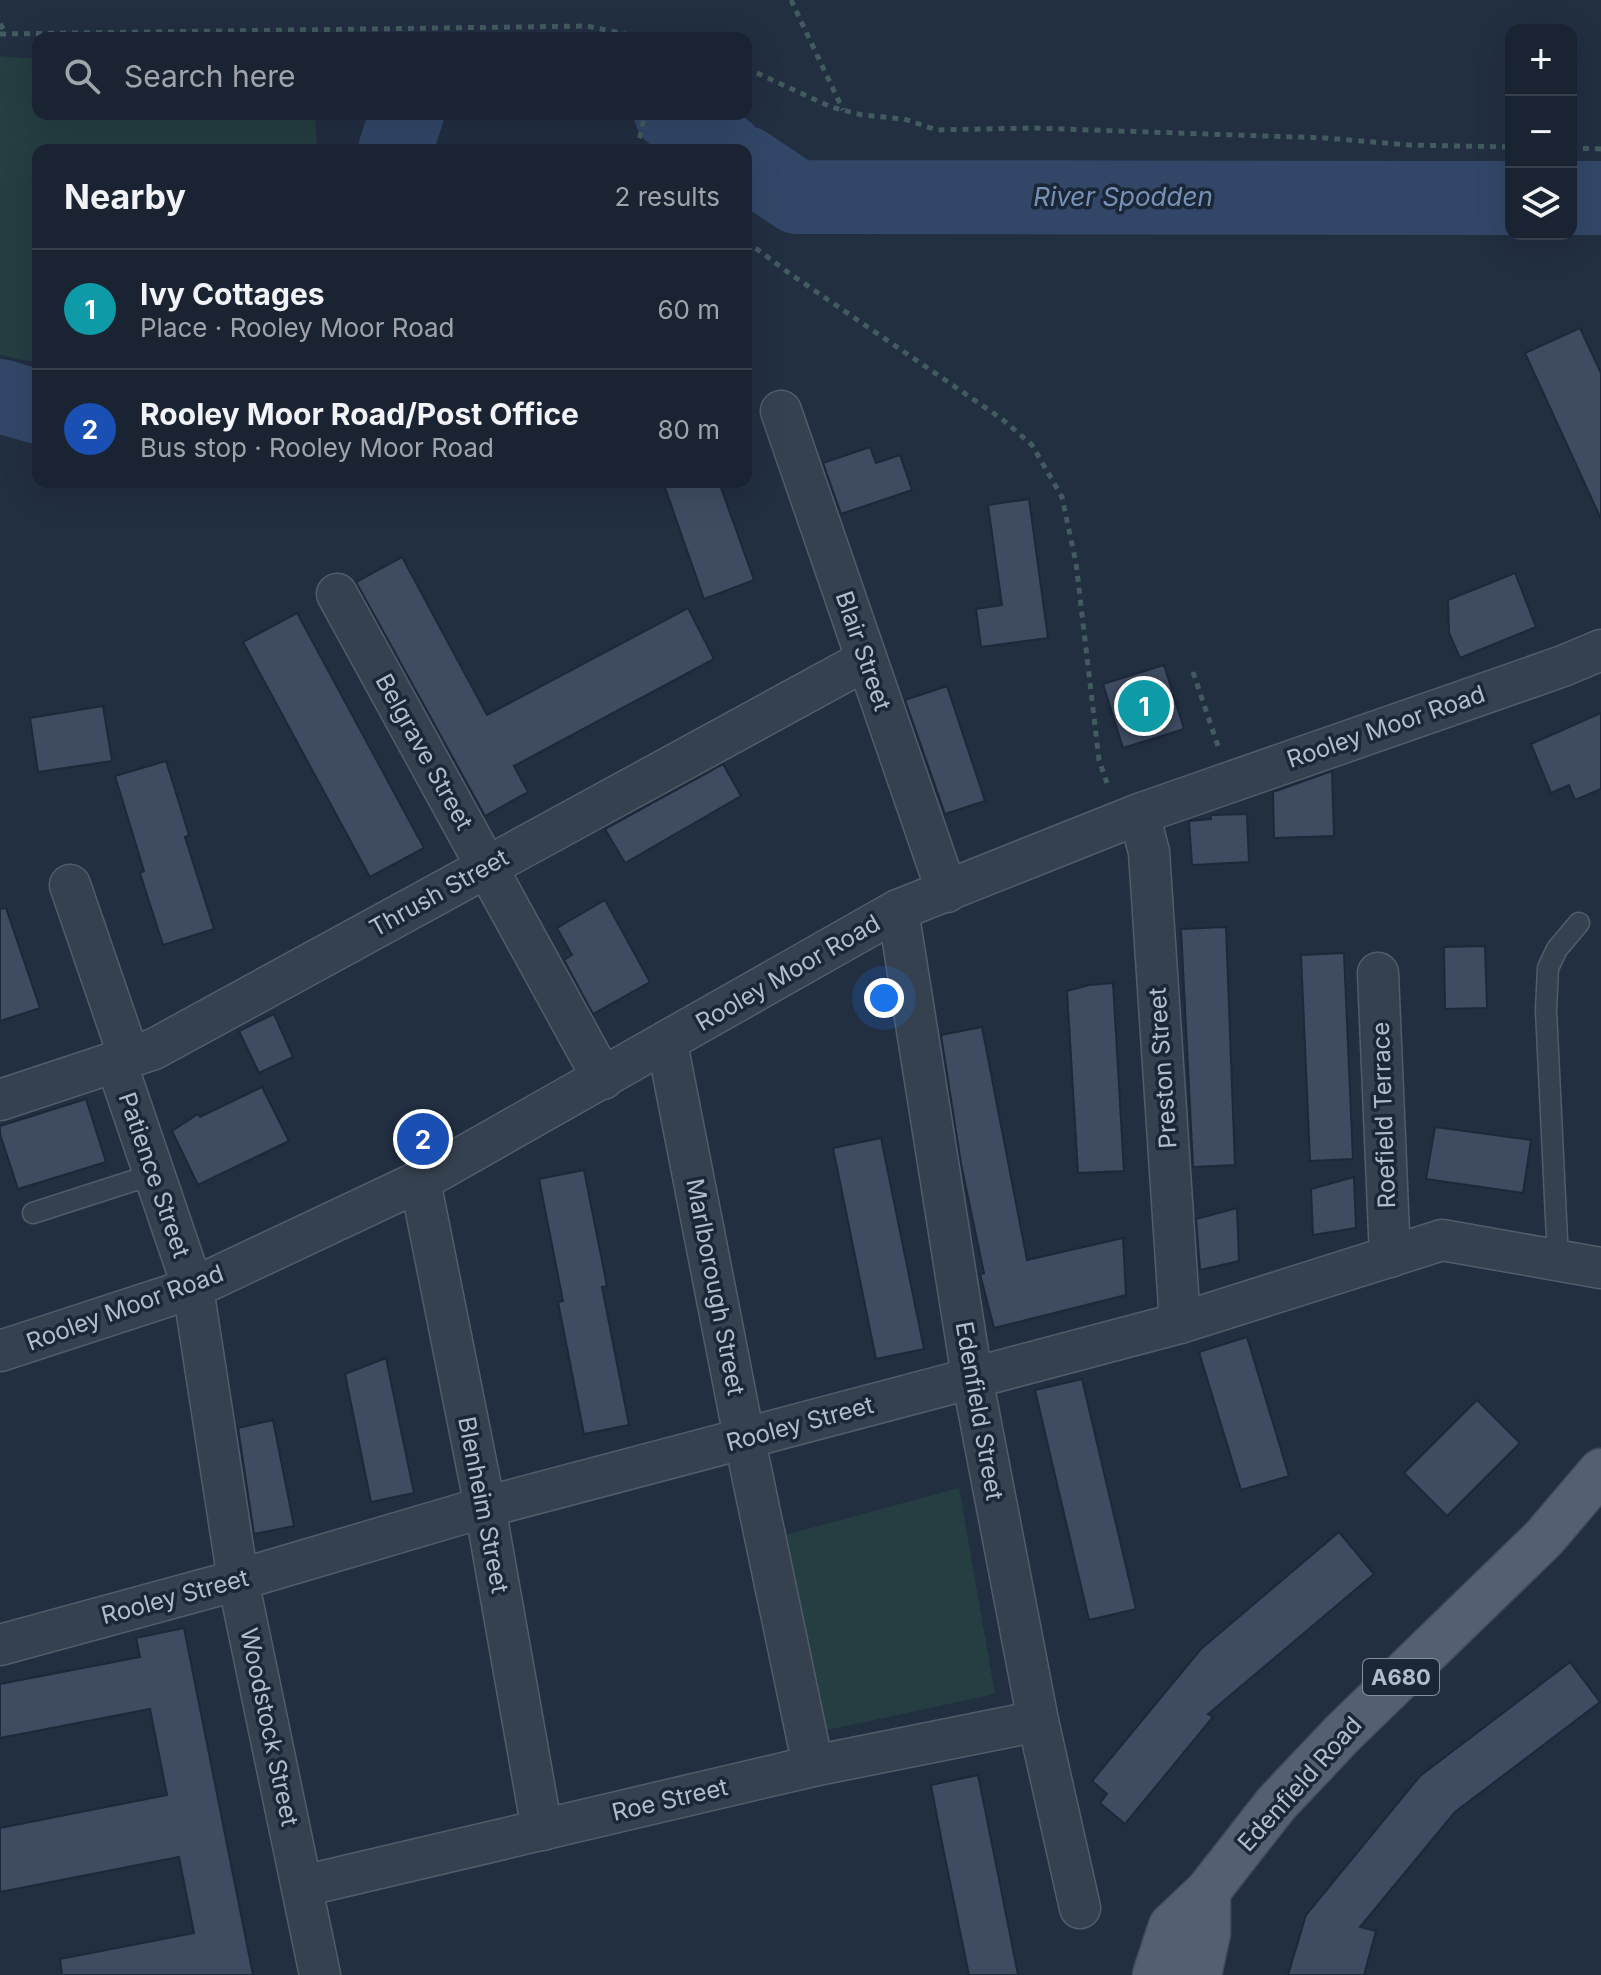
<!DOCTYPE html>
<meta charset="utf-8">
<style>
:root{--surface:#1a2331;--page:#232b39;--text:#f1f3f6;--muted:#9fa4ab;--line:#38404d;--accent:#0b8043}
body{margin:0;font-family:Inter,sans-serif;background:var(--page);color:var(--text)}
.controls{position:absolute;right:24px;top:24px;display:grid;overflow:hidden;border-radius:16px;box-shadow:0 8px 32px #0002}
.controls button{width:72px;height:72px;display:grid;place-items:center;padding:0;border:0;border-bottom:2px solid var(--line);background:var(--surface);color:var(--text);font:40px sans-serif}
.you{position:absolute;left:884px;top:998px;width:28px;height:28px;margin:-20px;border:6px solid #fff;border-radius:50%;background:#1a73e8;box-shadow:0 0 0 12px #1a73e833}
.badge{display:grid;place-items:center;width:52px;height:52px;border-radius:50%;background:var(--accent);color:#fff;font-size:26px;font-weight:700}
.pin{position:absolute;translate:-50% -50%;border:4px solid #fff;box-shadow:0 2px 8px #0006}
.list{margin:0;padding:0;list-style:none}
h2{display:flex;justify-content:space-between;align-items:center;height:104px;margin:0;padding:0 32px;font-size:34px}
h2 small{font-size:26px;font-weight:400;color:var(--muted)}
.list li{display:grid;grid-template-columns:52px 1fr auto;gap:24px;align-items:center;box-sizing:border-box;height:120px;padding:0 32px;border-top:2px solid var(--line)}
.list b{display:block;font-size:30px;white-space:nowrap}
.list p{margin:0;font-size:26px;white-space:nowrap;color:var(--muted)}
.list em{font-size:26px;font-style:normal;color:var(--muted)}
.icon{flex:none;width:44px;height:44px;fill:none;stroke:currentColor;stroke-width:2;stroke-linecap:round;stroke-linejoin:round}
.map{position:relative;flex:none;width:1601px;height:1975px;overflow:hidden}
.search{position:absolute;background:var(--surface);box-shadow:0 8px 32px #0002;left:32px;top:32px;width:720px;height:88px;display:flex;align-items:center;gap:20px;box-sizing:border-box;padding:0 28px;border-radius:16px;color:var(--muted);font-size:30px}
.panel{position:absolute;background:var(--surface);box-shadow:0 8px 32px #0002;left:32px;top:144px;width:720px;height:344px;border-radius:16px}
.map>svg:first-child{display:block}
.green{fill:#243e42}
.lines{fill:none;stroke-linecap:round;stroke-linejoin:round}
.river{stroke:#324768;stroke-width:74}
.building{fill:#3e4b61;stroke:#1d2838;stroke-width:2}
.lane-casing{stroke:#515c6b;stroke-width:23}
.street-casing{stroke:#515c6b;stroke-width:43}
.primary-casing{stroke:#404a5a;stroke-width:47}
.path{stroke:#425b5f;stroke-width:5;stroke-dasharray:6 6;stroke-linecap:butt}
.lane{stroke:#364150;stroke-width:20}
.street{stroke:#364150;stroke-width:40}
.primary{stroke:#546071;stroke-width:44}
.labels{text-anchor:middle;stroke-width:7;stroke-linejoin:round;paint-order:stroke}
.shield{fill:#1b2636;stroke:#858f9e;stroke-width:2}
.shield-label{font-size:22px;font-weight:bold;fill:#b3bccb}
.street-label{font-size:24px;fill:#b3bccb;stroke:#1b2636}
.water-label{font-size:26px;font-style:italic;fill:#7790b6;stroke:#1b2636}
</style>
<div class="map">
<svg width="1601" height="1975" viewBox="0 0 1601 1975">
<rect width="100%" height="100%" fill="#222f41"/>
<g class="green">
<polygon points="0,56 38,59 38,114 315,114 317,150 38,150 38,363 0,355"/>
<polygon points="959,1488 995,1694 823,1731 785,1535"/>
</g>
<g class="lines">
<g class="river">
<polyline points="671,114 726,150"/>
<polyline points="395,150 407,114"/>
<polyline points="746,163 797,197 1511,198"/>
<polyline points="1571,198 1601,198"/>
<polyline points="0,396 38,407"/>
</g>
</g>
<g class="building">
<polygon points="1580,328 1601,373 1601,519 1525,353"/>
<polygon points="870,447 876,463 900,455 912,490 841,514 823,463"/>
<polygon points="663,482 719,482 754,580 704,599"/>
<polygon points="1029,499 1048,638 981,647 976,609 1002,605 988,505"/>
<polygon points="402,557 487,715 688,608 714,659 514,766 528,792 485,816 356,582"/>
<polygon points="1515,573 1536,627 1460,658 1449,633 1448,600"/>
<polygon points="297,613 424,848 370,877 243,642"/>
<polygon points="1164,665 1184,729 1123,748 1103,684"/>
<polygon points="947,686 985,801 945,814 905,700"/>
<polygon points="103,706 112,761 38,772 30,718"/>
<polygon points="1601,713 1601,789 1575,800 1569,785 1551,793 1531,744"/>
<polygon points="166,761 189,835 185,837 214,929 163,945 140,873 144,871 115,776"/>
<polygon points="723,764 741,796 625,863 605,829"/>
<polygon points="1332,771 1334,836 1274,838 1273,792"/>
<polygon points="1247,814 1249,862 1192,865 1189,821 1211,819 1211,815"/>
<polygon points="605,900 650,982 593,1014 564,960 572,955 557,928"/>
<polygon points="6,908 40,1008 0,1021 0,909"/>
<polygon points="1226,927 1235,1165 1193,1167 1181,929"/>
<polygon points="1485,946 1487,1008 1445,1009 1444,947"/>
<polygon points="1344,953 1353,1159 1310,1161 1301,955"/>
<polygon points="1113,983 1124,1171 1078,1173 1067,991 1089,985"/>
<polygon points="274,1014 293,1057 259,1073 239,1031"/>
<polygon points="982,1027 1027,1260 1123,1238 1126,1295 994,1328 980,1274 984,1273 961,1164 941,1035"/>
<polygon points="262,1087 289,1141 198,1185 172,1131 198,1114 200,1117"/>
<polygon points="86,1099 106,1162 18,1189 0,1134 0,1126"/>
<polygon points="1435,1127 1531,1140 1523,1193 1426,1179"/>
<polygon points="881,1138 924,1349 876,1359 833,1148"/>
<polygon points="584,1170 607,1286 602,1287 629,1425 584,1434 558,1302 563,1301 539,1179"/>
<polygon points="1354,1177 1356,1228 1313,1235 1311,1189"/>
<polygon points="1237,1208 1239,1261 1200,1270 1196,1219"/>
<polygon points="1247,1337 1289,1476 1241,1490 1199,1352"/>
<polygon points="386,1358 414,1493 371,1502 345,1374"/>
<polygon points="1082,1379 1136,1609 1089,1620 1035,1390"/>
<polygon points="1477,1400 1520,1443 1447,1516 1404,1473"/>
<polygon points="273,1420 294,1526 254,1534 238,1428"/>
<polygon points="1339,1532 1374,1574 1208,1714 1213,1717 1125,1824 1100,1803 1107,1794 1092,1781 1201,1649"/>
<polygon points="184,1628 253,1975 62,1975 60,1959 194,1933 179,1857 0,1892 0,1828 167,1795 150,1709 0,1738 0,1684 140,1657 136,1638"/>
<polygon points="1570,1662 1600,1702 1455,1812 1360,1927 1376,1931 1364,1975 1288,1975 1306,1915 1420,1776"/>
<polygon points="978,1775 999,1879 1018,1975 969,1975 942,1843 931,1785"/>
</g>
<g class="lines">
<defs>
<g id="lane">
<polyline points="33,1213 154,1174"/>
<polyline points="1558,1260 1546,1010 1548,968 1557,949 1579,923"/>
</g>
<g id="street">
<polyline points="781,411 947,892"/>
<polyline points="337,594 603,1079"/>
<polyline points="1139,814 1149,852 1180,1323"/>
<polyline points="70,885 129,1057"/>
<polyline points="898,910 972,1377 1038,1721 1080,1908"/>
<polyline points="1378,973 1390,1257"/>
<polyline points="667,1043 741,1422 813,1766"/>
<polyline points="116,1062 193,1288 238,1580 320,1975"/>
<polyline points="0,1100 154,1049 866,660"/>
<polyline points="420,1181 485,1507 542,1830"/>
<polyline points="0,1351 193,1288 420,1181 898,910 1139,814 1563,666 1601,650"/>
<polyline points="0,1645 238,1580 485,1507 1180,1323 1442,1240 1601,1268"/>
<polyline points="303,1886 813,1766 1038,1721"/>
</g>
<g id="primary">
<polyline points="1155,1975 1171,1926 1208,1891 1276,1804 1342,1734 1544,1538 1601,1471"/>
<polyline points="1199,1975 1208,1933 1208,1891"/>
</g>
</defs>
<use href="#lane" class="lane-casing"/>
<use href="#street" class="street-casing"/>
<use href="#primary" class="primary-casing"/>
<g class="path">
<polyline points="791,0 843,110"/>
<polyline points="0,24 6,33"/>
<polyline points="0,34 587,26 643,38"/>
<polyline points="746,68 831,107 862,115 904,119 937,130 1033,128 1324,138 1408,145 1511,147"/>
<polyline points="1571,148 1601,149"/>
<polyline points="637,150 645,114"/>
<polyline points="746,241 789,273 1002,419 1032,445 1062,497 1076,563 1099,760 1107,783"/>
<polyline points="1193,672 1218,746"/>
</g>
<use href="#lane" class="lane"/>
<use href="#street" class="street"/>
<use href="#primary" class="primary"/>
</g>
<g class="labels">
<rect class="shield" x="1363" y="1659" width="76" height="36" rx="6"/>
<g class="shield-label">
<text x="1401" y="1685">A680</text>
</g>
<g class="street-label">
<text transform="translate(863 651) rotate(71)" y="8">Blair Street</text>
<text transform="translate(1386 727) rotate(-19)" y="8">Rooley Moor Road</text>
<text transform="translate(424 752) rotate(61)" y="8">Belgrave Street</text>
<text transform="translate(439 893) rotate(-29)" y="8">Thrush Street</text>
<text transform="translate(788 973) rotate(-30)" y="8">Rooley Moor Road</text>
<text transform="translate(1163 1068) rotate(-94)" y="8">Preston Street</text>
<text transform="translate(1384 1115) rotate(-92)" y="8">Roefield Terrace</text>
<text transform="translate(154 1175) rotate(71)" y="8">Patience Street</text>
<text transform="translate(715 1287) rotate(79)" y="8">Marlborough Street</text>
<text transform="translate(125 1308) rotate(-20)" y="8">Rooley Moor Road</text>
<text transform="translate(979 1411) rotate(80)" y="8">Edenfield Street</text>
<text transform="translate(800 1424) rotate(-15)" y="8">Rooley Street</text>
<text transform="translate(483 1505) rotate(79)" y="8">Blenheim Street</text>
<text transform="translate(175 1597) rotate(-15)" y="8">Rooley Street</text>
<text transform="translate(269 1727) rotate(78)" y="8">Woodstock Street</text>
<text transform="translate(1300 1784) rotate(-48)" y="8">Edenfield Road</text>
<text transform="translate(670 1800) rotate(-13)" y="8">Roe Street</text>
</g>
<g class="water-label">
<text x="1123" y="206">River Spodden</text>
</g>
</g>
</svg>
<div class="controls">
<button>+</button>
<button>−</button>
<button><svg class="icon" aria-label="layers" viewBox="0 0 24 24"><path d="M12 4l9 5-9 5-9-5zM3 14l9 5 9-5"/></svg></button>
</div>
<div class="you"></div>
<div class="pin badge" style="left:1144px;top:706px;background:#0f9aa8">1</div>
<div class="pin badge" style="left:423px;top:1139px;background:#1a4fb4">2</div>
<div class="search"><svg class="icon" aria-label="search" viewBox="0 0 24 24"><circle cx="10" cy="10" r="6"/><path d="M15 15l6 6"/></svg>Search here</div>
<section class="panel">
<h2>Nearby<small>2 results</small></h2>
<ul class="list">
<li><span class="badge" style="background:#0f9aa8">1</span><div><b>Ivy Cottages</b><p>Place · Rooley Moor Road</p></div><em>60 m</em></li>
<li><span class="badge" style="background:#1a4fb4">2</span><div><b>Rooley Moor Road/Post Office</b><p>Bus stop · Rooley Moor Road</p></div><em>80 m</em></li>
</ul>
</section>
</div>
